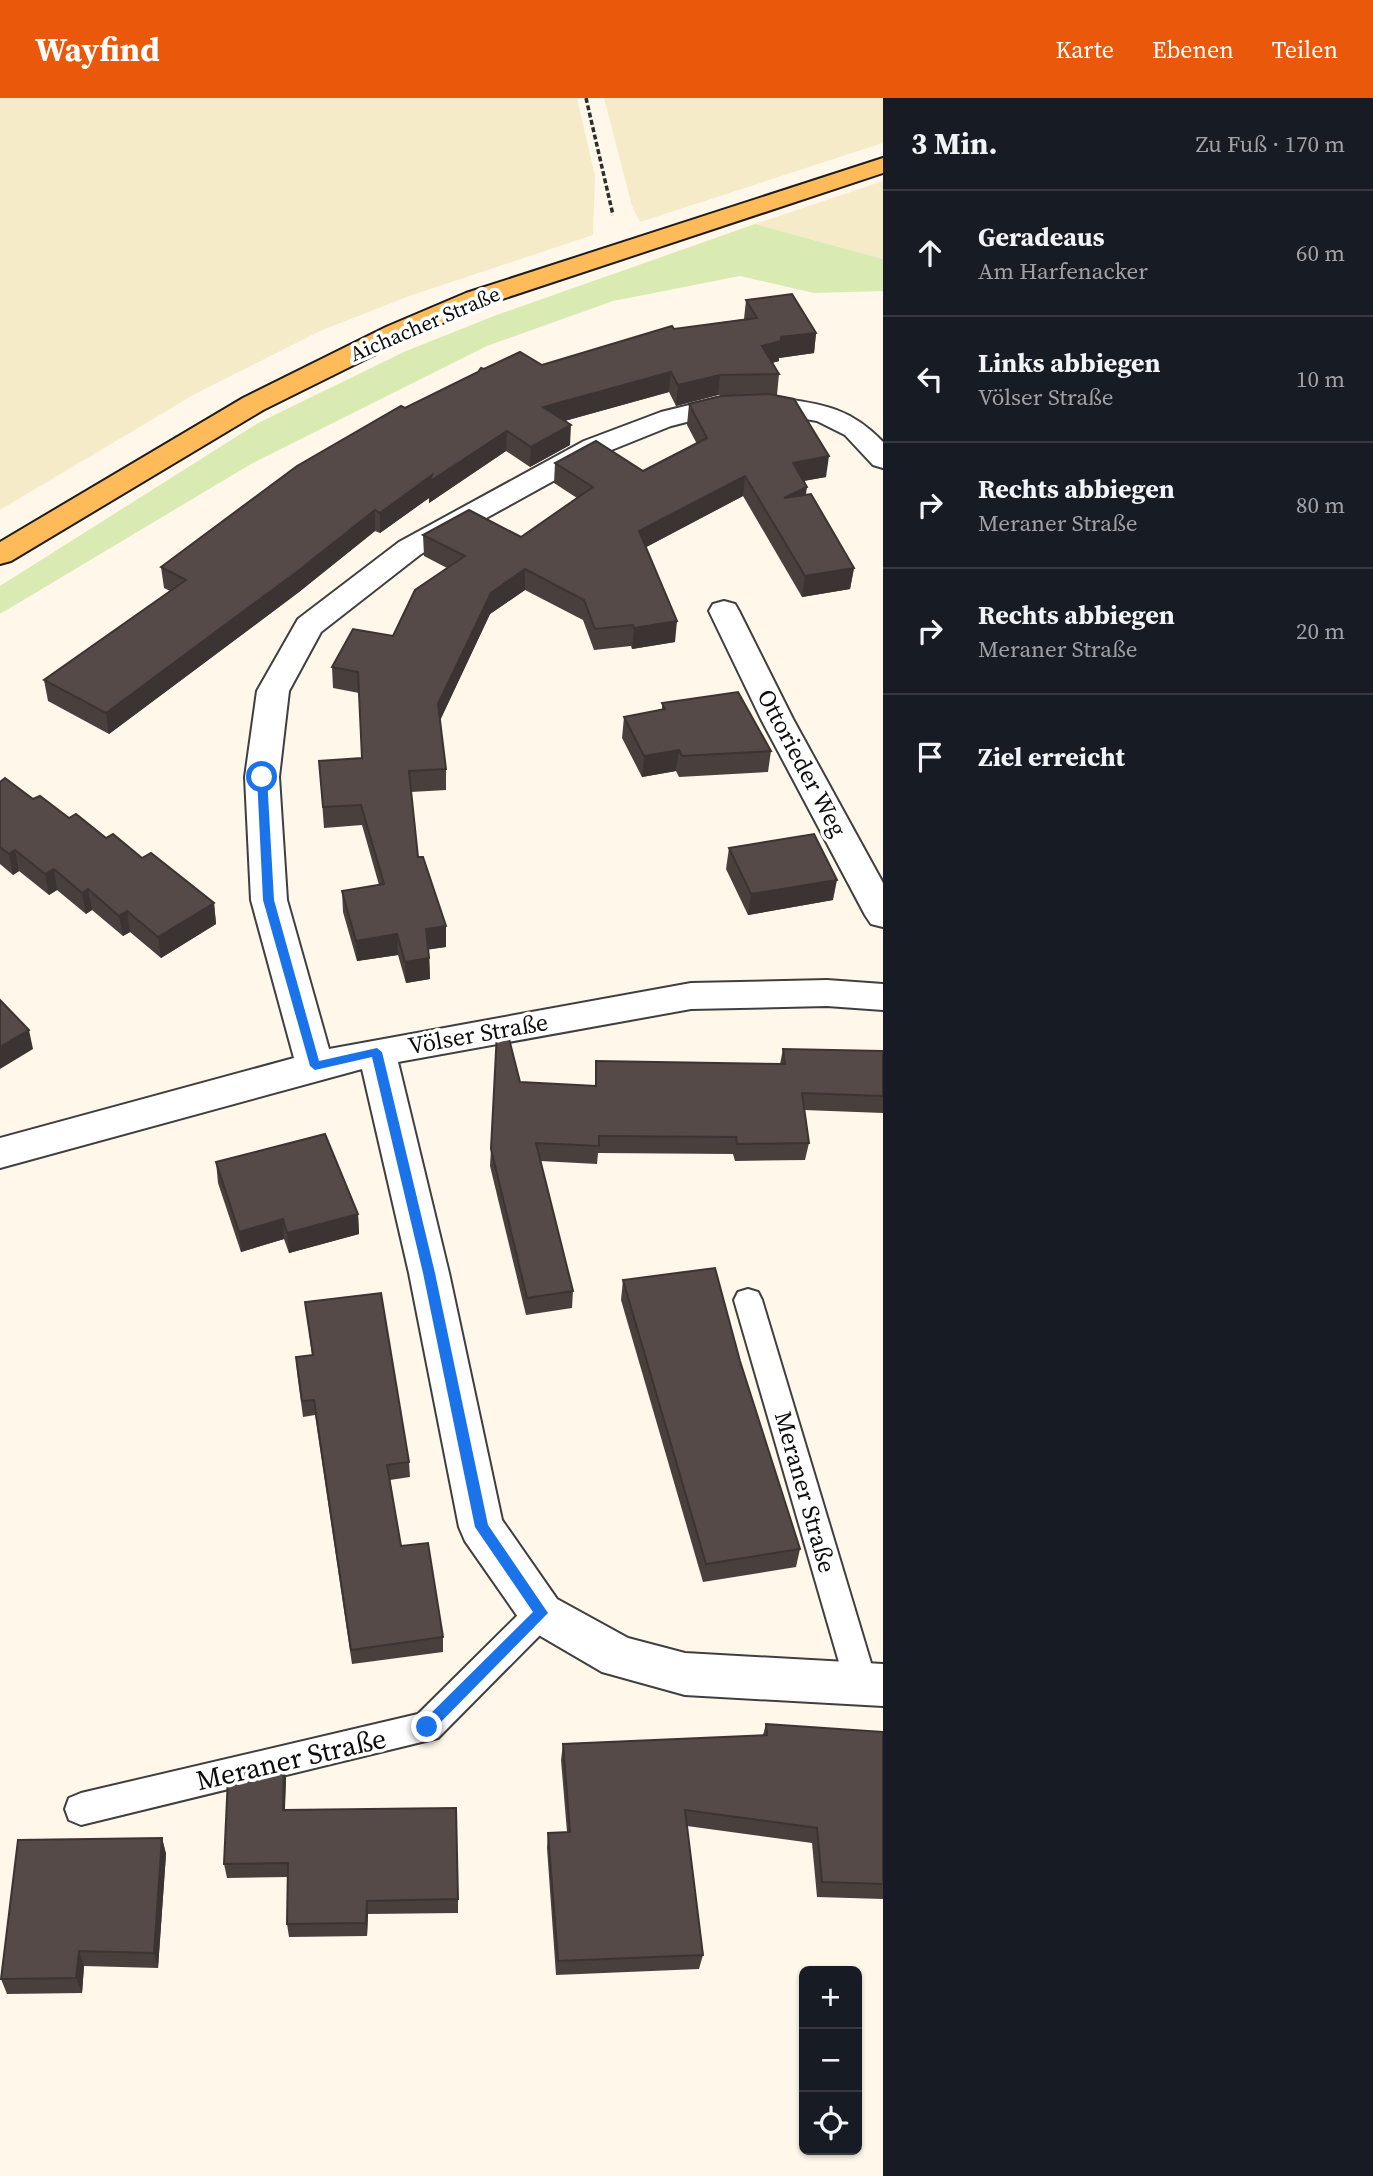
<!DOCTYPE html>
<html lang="de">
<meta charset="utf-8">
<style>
:root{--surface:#171b24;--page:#20242c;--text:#f1f3f6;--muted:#9ea1a6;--line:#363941;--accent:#ea580c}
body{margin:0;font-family:"Source Serif 4",serif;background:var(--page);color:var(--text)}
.controls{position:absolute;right:21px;bottom:21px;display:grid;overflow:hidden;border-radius:10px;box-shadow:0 2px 5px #0004}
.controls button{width:63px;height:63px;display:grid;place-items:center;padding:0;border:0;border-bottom:2px solid var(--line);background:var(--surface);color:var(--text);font:35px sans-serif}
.stop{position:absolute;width:21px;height:21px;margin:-16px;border:5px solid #1a73e8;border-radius:50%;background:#fff}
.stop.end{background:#1a73e8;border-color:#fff;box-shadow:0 2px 7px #0008}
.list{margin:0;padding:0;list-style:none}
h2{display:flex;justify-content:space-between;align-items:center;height:91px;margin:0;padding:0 28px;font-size:30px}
h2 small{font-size:23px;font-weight:400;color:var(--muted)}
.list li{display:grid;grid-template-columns:46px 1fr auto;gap:21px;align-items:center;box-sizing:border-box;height:126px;padding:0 28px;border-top:2px solid var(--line)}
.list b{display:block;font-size:26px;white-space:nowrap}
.list p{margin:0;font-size:23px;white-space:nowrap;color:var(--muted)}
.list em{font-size:23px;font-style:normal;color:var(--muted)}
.icon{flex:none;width:38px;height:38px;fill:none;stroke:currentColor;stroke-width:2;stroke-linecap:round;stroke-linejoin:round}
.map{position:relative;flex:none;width:883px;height:2078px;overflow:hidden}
header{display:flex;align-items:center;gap:42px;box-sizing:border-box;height:98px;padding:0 35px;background:var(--accent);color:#fff}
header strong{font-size:33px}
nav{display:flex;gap:38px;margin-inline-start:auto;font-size:24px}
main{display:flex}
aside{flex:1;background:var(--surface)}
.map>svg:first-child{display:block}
.farmland{fill:#f6ebc9}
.green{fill:#d9ebb2}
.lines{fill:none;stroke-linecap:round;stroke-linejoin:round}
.lane-casing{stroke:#3f3f3f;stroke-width:4}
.street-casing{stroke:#3f3f3f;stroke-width:4}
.primary-casing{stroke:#1d1d1d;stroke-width:4}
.path{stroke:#2e2e2e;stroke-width:3.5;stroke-dasharray:5 2.5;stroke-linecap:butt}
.lane{fill:#fff;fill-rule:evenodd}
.street{fill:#fff;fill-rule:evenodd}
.primary{fill:#ffbb5a;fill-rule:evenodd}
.wall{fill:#49403d}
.shaded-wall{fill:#3c3432}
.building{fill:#554a47;stroke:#3c3432;stroke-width:2}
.route{fill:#1a73e8}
.labels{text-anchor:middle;stroke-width:7;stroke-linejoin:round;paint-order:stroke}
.far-street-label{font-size:21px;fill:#0c0c0c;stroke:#fff}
.street-label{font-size:24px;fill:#0c0c0c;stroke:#fff}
.near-street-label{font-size:28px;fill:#0c0c0c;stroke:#fff}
</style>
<header>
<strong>Wayfind</strong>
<nav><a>Karte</a><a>Ebenen</a><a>Teilen</a></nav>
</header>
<main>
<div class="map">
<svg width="883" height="2078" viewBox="0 0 883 2078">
<rect width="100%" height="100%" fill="#fff7ea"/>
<g class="farmland">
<polygon points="0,0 577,0 595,78 593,137 412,197 320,233 195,296 0,412"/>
<polygon points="604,0 883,0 883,45 640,124 632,108"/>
<polygon points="883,83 883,161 755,126"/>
</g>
<polygon class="green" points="755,126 883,161 883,193 814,195 740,178 613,203 487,248 251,366 0,516 0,488 258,325 406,253 494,218"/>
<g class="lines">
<defs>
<g id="lane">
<polygon points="748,1191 758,1194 762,1202 877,1585 872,1595 861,1600 850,1595 845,1585 734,1202 738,1194"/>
<polygon points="541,1501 552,1505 556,1515 552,1525 438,1640 81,1727 69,1722 65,1711 69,1700 81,1695 418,1616 530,1505"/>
</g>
<g id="street">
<path d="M767 298C816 306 847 306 883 344V370L873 367 845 337 817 323 767 314 718 316 671 328 604 355 421 456 321 534 289 593 279 679 287 802 329 951 691 885 827 882 883 886V912L827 908 691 911 398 964 449 1175 502 1422 557 1501 628 1540 685 1555 883 1566V1608L685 1597 602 1574 525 1529 465 1443 459 1429 409 1175 362 971 0 1070V1040L294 960 251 802 245 679 257 593 298 521 399 444 584 343 661 314 718 300Z"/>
<polygon points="724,503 735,506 739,513 793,621 883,785 883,829 871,826 865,817 761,621 709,513 713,506"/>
</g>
<polygon id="primary" points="883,60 883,75 484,207 406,241 263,312 11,463 0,466 0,444 243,300 386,229 466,195"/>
</defs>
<use href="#lane" class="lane-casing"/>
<use href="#street" class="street-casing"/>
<use href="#primary" class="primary-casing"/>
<polyline class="path" points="586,0 613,117"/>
<use href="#lane" class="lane"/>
<use href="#street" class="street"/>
<use href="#primary" class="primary"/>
</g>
<g class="wall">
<polygon points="746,202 816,235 814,255 779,260 779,263 772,265 779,276 777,297 773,297 826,379 804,383 806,397 854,470 850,491 802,499 743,398 646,449 675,544 632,551 631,548 594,552 583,522 525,492 490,516 440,622 446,671 446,692 411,694 418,759 446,828 446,849 429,851 430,881 406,885 398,857 357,863 343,814 342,793 379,787 362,727 324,730 319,663 362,660 359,595 333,590 332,569 393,538 447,470 424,458 423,437 521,439 577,400 554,385 555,365 643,373 697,346 687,327 689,306 746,297 718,297 676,308 669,294 565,323 570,347 530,369 506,353 429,405 429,400 380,435 375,433 299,494 109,636 48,603 44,582 170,493 164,490 161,469 405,310 484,271 542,267 674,231 744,221"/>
<polygon points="662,605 771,653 768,674 679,679 676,673 642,679 622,640 624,619 662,612"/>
<polygon points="0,684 142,760 214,805 216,826 161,860 130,834 123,838 92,812 86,816 57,792 49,797 19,773 13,777 0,766"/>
<polygon points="729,750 833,802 748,817 726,771"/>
<polygon points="783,951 883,953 883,1015 804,1012 809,1045 805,1062 735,1063 733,1056 598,1055 597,1066 540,1063 573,1193 572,1210 526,1217 490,1068 491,1051 520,984 595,988 596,963 780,966"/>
<polygon points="216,1064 358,1116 359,1136 289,1155 284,1141 241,1154 218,1085"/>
<polygon points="623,1182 740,1263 800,1451 796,1469 703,1484 621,1202"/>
<polygon points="305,1204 409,1364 410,1379 390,1382 401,1448 443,1539 443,1554 352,1566 315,1317 303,1319 297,1274 296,1259 312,1257"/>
<polygon points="766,1626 883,1634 883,1801 817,1799 812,1745 687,1728 703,1857 699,1871 556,1877 547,1750 548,1735 567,1734 561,1662 563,1646 763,1637"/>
<polygon points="286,1680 285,1712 458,1801 458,1815 368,1816 367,1838 289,1839 287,1826 288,1779 227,1780 224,1766"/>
<polygon points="162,1740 166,1756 158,1870 84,1868 82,1895 7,1896 1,1881"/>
</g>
<g class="shaded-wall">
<polygon points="816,235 814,255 779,260 779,263 760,268 762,248 781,239"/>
<polygon points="671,274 669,294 542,329 543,309"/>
<polygon points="720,277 718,297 676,308 678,287"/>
<polygon points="571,327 570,347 530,369 531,349"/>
<polygon points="507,333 506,353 429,405 429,400 380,435 380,415 432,377"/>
<polygon points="829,358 826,379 790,385 793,365"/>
<polygon points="745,378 743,398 637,454 639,433"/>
<polygon points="807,389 804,410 784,400"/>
<polygon points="375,412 375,433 299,494 109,636 106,615"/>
<polygon points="854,470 850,491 802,499 805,478"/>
<polygon points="525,471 525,492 490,516 438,627 438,606 491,495"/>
<polygon points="677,523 675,544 632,551 634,530"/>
<polygon points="679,652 676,673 642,679 644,658"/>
<polygon points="15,752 19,773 13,777 9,756"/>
<polygon points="54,771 57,792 49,797 45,776"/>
<polygon points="837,782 833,802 748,817 751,796"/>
<polygon points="88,791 92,812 86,816 82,795"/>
<polygon points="214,805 216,826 161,860 158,839"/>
<polygon points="127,813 130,834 123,838 119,818"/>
<polygon points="446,828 446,849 426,852 426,831"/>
<polygon points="397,836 398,857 357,863 356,843"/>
<polygon points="429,860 430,881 406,885 405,864"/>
<polygon points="29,932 33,951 0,971 0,949"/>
<polygon points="358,1116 359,1136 289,1155 287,1135"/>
<polygon points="283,1121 284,1141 241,1154 239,1134"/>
<polygon points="284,1665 286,1680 284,1726 283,1712"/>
<polygon points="162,1740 166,1756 158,1870 154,1855"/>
<polygon points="367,1803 368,1816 367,1838 366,1825"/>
<polygon points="79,1853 84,1868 82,1895 76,1880"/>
</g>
<g class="building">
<polygon points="792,196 816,235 781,239 781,243 762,248 779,276 720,277 678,287 671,274 543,309 571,327 531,349 507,333 429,384 432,377 380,415 375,412 298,473 106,615 44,582 186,482 161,469 297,368 401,308 405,310 478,274 481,270 484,271 520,254 542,267 672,228 674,231 757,220 746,202"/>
<polygon points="769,296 794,301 829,358 793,365 807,389 784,400 811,396 854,470 805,478 745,378 639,433 677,523 634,530 633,527 595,531 584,502 525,471 491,495 438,606 446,671 409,673 418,759 423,759 446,828 426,831 429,860 405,864 397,836 356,843 342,793 384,786 361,707 323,709 319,663 362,660 358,574 332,569 353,531 393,538 415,492 465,458 423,437 469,412 521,439 593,389 555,365 596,343 643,373 707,340 689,306 721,298"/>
<polygon points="738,594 771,653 682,658 679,652 644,658 624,619 665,611 662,605"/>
<polygon points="5,680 33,701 40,698 69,720 76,716 106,740 113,736 142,760 151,755 214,805 158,839 127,813 119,818 88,791 82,795 54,771 45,776 15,752 9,756 0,749 0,684"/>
<polygon points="814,736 837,782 751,796 729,750"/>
<polygon points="0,902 29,932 0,949"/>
<polygon points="507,933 520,984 596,988 596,963 785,966 783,951 883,953 883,998 802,995 809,1045 737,1046 736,1039 599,1038 599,1048 536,1045 573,1193 527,1200 491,1051 497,934"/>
<polygon points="325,1036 358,1116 287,1135 283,1121 239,1134 216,1064"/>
<polygon points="715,1170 740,1263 800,1451 706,1466 623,1182"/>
<polygon points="381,1195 409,1364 387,1367 401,1448 428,1445 443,1539 351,1552 314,1302 302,1303 296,1259 313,1257 305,1204"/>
<polygon points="766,1626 883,1634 883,1786 822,1784 817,1730 685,1712 703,1857 558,1863 548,1735 570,1734 563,1646 767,1637"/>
<polygon points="284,1665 283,1712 456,1710 458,1801 367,1803 366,1825 287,1826 288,1765 224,1766 228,1679"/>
<polygon points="162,1740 154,1855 79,1853 76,1880 1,1881 18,1742"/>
</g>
<polygon class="route" points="262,676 267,679 274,802 319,963 377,950 382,954 435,1175 488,1427 548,1515 432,1633 427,1635 422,1633 422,1624 533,1514 475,1429 423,1175 372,959 315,972 310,968 263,802 257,679"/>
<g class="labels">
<g class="far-street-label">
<text transform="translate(425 226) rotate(-23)" y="7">Aichacher Straße</text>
</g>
<g class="street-label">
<text transform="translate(802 665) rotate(62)" y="8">Ottorieder Weg</text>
<text transform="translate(478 936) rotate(-10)" y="8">Völser Straße</text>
<text transform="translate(805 1394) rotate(74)" y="8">Meraner Straße</text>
</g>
<g class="near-street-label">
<text transform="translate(291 1661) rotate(-13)" y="10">Meraner Straße</text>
</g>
</g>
</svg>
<div class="controls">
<button>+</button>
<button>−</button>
<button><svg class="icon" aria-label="locate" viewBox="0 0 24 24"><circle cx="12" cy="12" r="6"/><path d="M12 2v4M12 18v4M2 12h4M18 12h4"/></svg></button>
</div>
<div class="stop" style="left:262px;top:679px"></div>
<div class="stop end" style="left:427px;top:1629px"></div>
</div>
<aside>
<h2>3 Min.<small>Zu Fuß · 170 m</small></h2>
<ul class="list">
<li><svg class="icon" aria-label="ahead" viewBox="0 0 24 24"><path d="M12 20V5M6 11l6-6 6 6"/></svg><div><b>Geradeaus</b><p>Am Harfenacker</p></div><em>60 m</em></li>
<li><svg class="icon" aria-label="left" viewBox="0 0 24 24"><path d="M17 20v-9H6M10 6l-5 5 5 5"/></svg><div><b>Links abbiegen</b><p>Völser Straße</p></div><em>10 m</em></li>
<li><svg class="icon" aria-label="right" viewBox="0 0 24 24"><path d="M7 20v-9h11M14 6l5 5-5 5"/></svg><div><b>Rechts abbiegen</b><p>Meraner Straße</p></div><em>80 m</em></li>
<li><svg class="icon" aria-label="right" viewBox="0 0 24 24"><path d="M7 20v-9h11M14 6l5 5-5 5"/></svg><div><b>Rechts abbiegen</b><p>Meraner Straße</p></div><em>20 m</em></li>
<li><svg class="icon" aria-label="arrive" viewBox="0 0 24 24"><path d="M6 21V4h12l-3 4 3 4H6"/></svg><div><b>Ziel erreicht</b></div></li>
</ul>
</aside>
</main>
